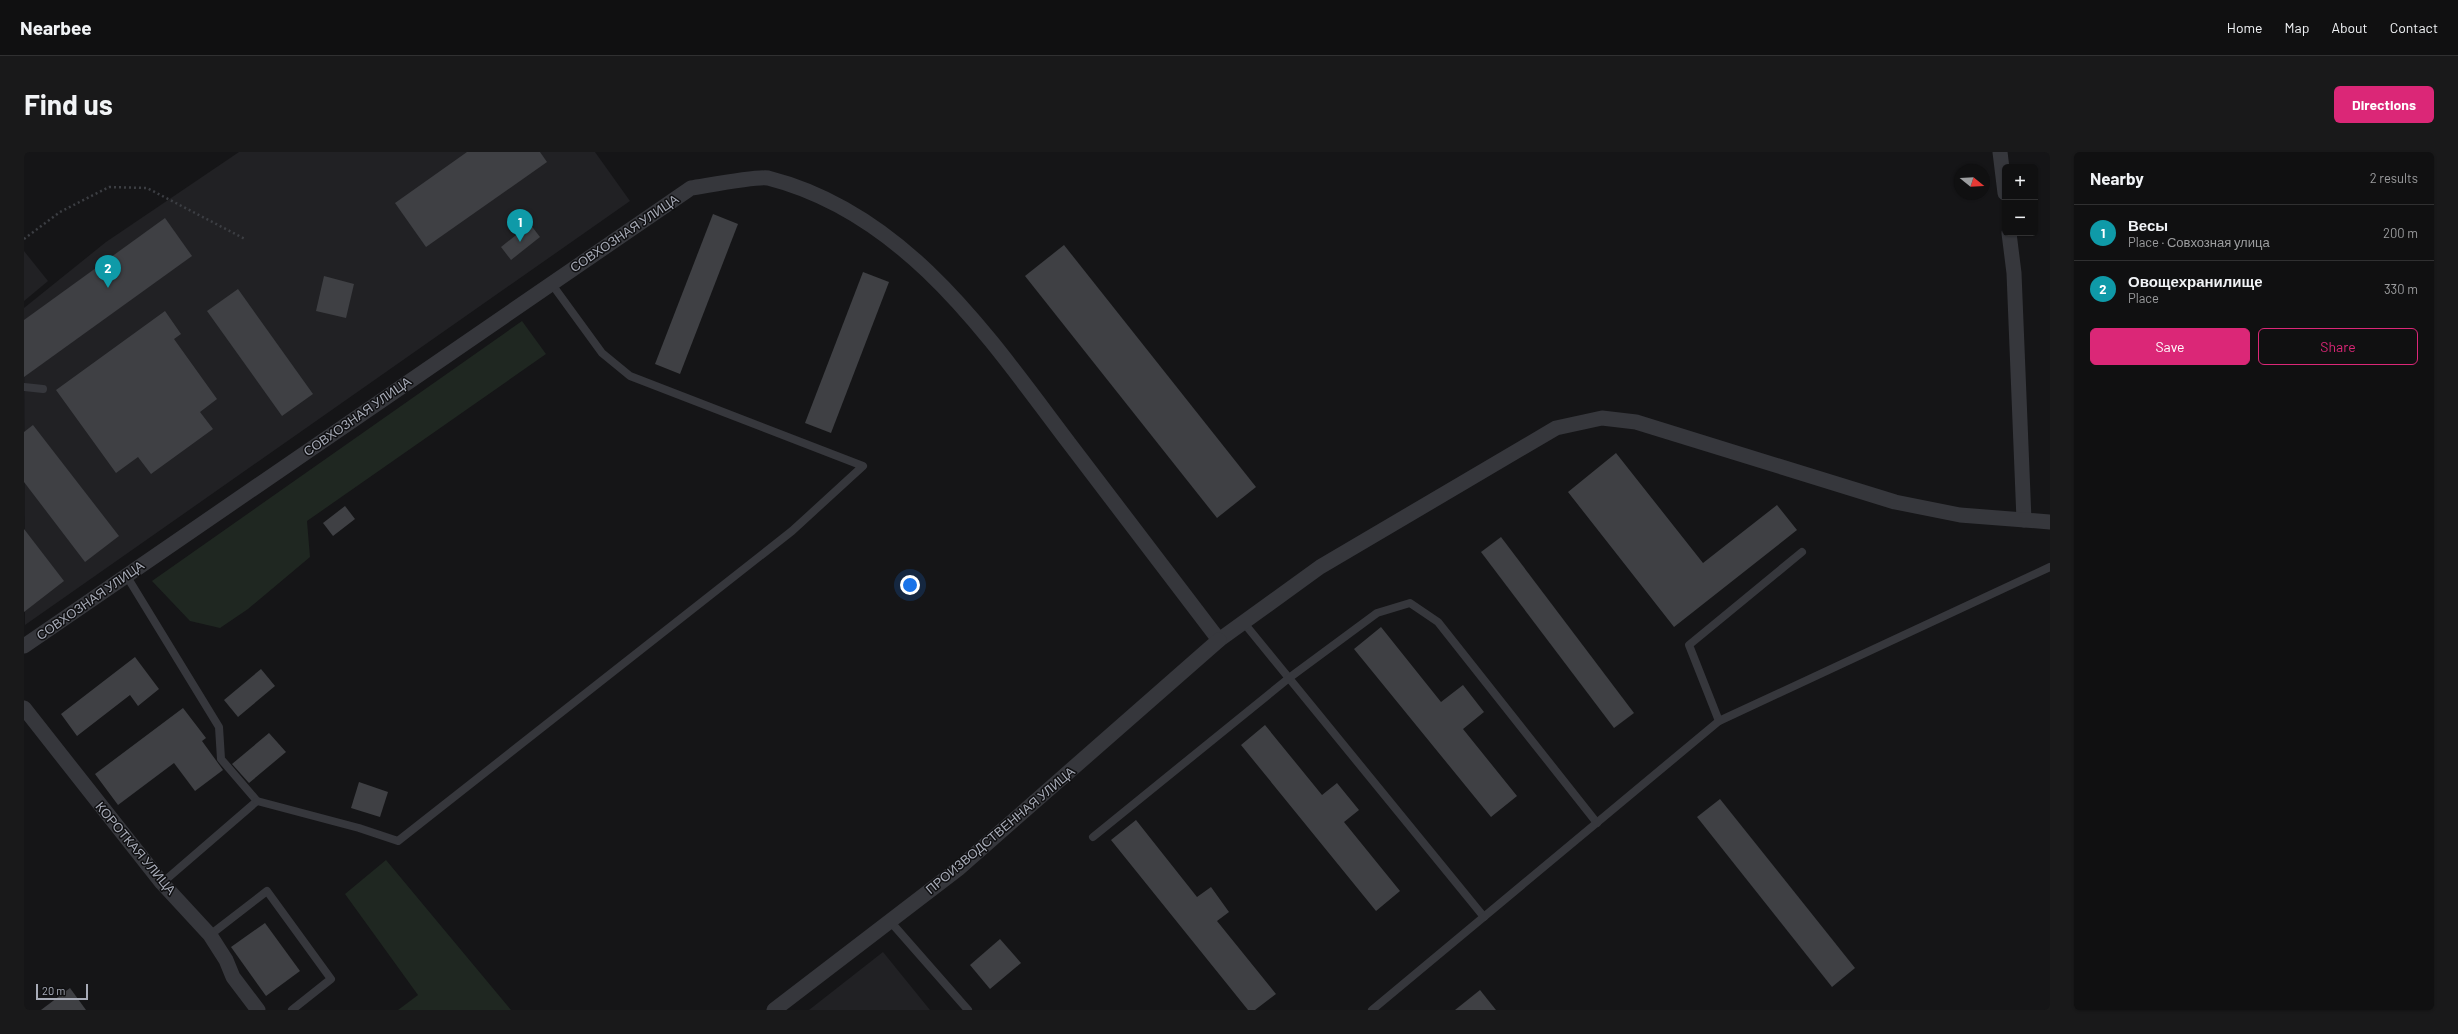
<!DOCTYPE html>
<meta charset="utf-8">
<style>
:root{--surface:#101011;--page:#19191a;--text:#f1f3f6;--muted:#9c9d9f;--line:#303031;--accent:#db2777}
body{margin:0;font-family:Barlow,sans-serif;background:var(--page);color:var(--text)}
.controls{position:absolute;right:12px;top:12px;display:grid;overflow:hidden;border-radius:6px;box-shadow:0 1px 3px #0004}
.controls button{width:36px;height:36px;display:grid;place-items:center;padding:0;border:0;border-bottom:1px solid var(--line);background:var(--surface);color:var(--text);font:20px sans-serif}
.compass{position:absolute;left:1930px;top:12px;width:36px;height:36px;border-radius:50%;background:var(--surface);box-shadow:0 1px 3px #0004;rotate:108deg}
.scale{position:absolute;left:12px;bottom:10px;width:52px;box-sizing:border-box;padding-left:4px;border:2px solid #a7abb7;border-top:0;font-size:11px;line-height:14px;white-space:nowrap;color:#a7abb7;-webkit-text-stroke:3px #101012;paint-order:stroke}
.you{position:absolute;left:886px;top:433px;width:14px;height:14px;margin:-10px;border:3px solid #fff;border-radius:50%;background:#1a73e8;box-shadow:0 0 0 6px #1a73e833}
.badge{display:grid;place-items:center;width:26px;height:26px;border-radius:50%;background:var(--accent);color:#fff;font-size:13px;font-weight:700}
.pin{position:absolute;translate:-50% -33px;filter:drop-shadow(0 1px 2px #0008)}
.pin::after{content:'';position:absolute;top:21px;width:14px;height:12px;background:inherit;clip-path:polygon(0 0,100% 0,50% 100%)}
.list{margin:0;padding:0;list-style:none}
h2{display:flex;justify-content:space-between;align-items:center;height:52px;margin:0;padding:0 16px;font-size:17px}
h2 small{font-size:13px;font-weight:400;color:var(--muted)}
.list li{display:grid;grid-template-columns:26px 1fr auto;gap:12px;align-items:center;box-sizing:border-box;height:56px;padding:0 16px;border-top:1px solid var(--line)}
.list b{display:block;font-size:15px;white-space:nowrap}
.list p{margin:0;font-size:13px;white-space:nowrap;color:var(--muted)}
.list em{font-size:13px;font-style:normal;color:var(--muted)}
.actions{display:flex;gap:8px;padding:12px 16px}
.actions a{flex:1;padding:9px 0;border:1px solid var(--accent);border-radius:6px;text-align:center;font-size:14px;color:var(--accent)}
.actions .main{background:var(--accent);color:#fff}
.map{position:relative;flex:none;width:2026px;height:858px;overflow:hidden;border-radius:6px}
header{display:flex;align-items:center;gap:24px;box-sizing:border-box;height:56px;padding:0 20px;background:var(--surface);border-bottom:1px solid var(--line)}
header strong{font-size:19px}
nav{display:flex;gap:22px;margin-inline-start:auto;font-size:14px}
.intro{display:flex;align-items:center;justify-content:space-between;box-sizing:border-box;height:96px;padding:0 24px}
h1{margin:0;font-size:28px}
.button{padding:10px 18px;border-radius:6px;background:var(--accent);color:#fff;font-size:14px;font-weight:700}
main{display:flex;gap:24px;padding:0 24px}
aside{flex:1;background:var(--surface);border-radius:6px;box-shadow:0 1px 3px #0004}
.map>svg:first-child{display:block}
.built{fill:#212124}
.green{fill:#1f2721}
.building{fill:#3f4044}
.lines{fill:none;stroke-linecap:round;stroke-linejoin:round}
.path{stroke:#3c3e43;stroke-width:2.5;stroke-dasharray:2 3;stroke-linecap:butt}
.lane{stroke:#36373c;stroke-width:8}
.street{stroke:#36373c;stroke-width:15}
.labels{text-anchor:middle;stroke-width:3;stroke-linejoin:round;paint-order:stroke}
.street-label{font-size:13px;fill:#a7abb7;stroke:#101012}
</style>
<header>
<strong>Nearbee</strong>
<nav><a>Home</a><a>Map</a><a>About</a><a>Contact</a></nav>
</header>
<div class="intro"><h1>Find us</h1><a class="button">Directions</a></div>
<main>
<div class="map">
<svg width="2026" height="858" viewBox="0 0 2026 858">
<rect width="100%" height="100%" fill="#151517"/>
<g class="built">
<polygon points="215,0 571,0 606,49 1,473 0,156 82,90"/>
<polygon points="0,99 24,129 0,149"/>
<polygon points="859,800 906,858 785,858"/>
</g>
<g class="green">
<polygon points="498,169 522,202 283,369 286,405 224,457 196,476 166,469 128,429"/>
<polygon points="362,708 487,858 374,858 394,843 321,742"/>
</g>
<g class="building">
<polygon points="443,0 516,0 523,10 402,95 371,51"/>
<polygon points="689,62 714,72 656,222 631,212"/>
<polygon points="141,66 168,104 0,225 0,168"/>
<polygon points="506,72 516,85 487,108 477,95"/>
<polygon points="1040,93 1232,335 1193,366 1001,124"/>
<polygon points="839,120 865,130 807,281 781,271"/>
<polygon points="300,124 330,132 322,166 292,159"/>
<polygon points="214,137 289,242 258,264 183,159"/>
<polygon points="141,159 157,182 150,187 193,247 176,260 189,277 127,322 114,305 92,321 32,238"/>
<polygon points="9,273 95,384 61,410 0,330 0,280"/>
<polygon points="1592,301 1679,411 1753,353 1773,378 1650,475 1544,340"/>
<polygon points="321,354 331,367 309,384 299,371"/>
<polygon points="0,377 40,429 0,460"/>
<polygon points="1477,385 1610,561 1590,576 1457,400"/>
<polygon points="1357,475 1417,550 1439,533 1460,560 1439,577 1493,644 1467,665 1330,497"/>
<polygon points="111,505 135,537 114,554 106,543 53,584 37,562"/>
<polygon points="237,517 251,534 214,565 200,548"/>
<polygon points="159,556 182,586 178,589 199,618 171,639 150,611 94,653 71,622"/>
<polygon points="1241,573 1298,643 1313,631 1335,658 1320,670 1376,739 1352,759 1217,593"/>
<polygon points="245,581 262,600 225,631 208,612"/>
<polygon points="335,630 364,640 356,665 327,656"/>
<polygon points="1696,647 1831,816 1808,835 1673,665"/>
<polygon points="1112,668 1173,745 1187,735 1205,760 1193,769 1252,842 1231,858 1224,858 1087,688"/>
<polygon points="241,771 276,819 242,844 207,795"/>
<polygon points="976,787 997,811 966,837 946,813"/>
<polygon points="46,836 62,858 17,858"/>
<polygon points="1456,838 1472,858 1431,858"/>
</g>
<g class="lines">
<polyline class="path" points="0,87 36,60 85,35 123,36 221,87"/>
<g class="lane">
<polyline points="0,235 19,237"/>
<polyline points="102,423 195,575 197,607 233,649 138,731"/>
<polyline points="1220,471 1460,765"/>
<polyline points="1695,569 1665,493 1778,400"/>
<polyline points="233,649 335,676 374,689 768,379 839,314 606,224 578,201 527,131"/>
<polyline points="1069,685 1265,526 1353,461 1386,451 1414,470 1573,671"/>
<polyline points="865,768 944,858"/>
<polyline points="186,783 243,739 307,827 268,858"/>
<polyline points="1348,858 1695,569 2026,415"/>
</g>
<g class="street">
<polyline points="1976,0 1981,41"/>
<polyline points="1985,81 1990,121 2000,368"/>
<path d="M0 494 667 36C681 34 733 24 744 26 882 61 964 184 1045 291 1095 357 1145 423 1195 488L1296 415 1532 276 1578 266 1612 270 1871 350 1936 363 2026 370"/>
<polyline points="0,556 138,731 186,783 202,808 209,825 234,858"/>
<polyline points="750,858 934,717 1195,488"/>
</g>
</g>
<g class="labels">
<g class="street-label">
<text transform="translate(600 81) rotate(-34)" y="5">СОВХОЗНАЯ УЛИЦА</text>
<text transform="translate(333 264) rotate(-35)" y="5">СОВХОЗНАЯ УЛИЦА</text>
<text transform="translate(66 448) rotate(-35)" y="5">СОВХОЗНАЯ УЛИЦА</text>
<text transform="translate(976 678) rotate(-40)" y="5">ПРОИЗВОДСТВЕННАЯ УЛИЦА</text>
<text transform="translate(112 696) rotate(50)" y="5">КОРОТКАЯ УЛИЦА</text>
</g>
</g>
</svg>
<div class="controls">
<button>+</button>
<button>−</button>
</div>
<svg class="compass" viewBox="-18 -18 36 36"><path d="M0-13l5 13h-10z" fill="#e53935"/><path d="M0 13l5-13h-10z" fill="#9c9d9f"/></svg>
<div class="scale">20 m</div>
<div class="you"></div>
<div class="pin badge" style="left:496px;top:90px;background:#0f9aa8">1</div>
<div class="pin badge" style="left:84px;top:136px;background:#0f9aa8">2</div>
</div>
<aside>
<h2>Nearby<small>2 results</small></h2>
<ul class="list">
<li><span class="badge" style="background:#0f9aa8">1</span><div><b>Весы</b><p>Place · Совхозная улица</p></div><em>200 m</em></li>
<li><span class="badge" style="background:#0f9aa8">2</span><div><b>Овощехранилище</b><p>Place</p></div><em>330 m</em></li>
</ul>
<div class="actions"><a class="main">Save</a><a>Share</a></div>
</aside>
</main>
